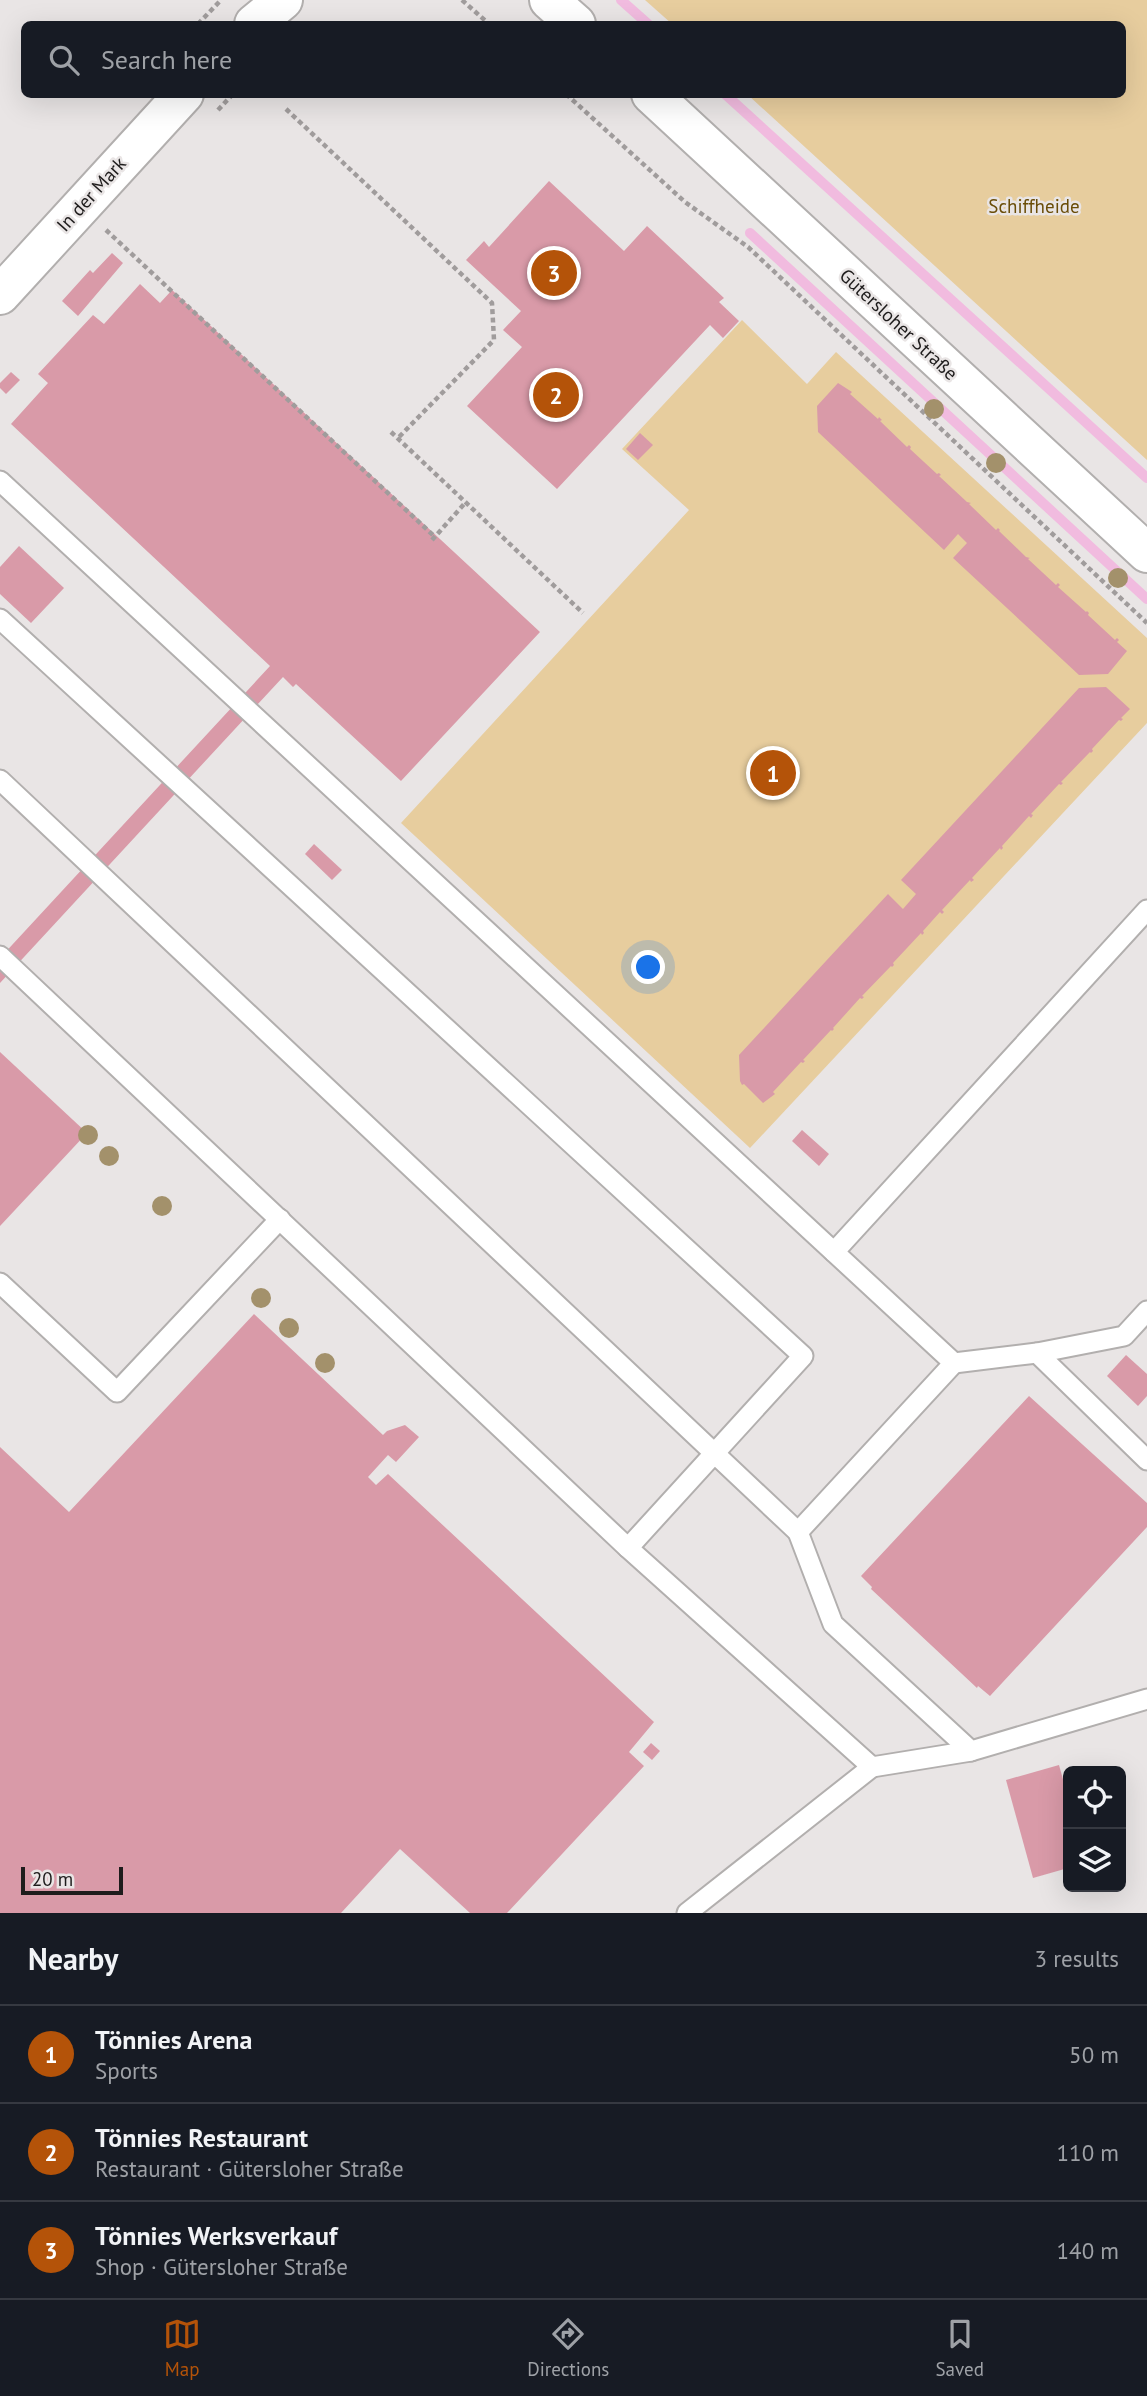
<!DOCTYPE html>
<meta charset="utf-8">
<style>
:root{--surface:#171b24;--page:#242831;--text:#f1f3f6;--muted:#9ea1a6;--line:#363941;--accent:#b45309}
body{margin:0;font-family:"PT Sans",sans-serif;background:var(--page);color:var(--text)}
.controls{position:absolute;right:21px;bottom:21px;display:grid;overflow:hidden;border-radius:10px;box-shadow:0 7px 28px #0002}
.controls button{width:63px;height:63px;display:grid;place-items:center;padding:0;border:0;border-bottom:2px solid var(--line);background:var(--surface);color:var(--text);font:35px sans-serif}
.scale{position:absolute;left:21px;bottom:18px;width:102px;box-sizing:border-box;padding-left:7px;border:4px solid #1e1c1c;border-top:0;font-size:19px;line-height:24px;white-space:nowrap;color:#1e1c1c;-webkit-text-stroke:5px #e9e5e5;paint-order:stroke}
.you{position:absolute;left:649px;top:968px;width:24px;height:24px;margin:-18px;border:5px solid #fff;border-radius:50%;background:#1a73e8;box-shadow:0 0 0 10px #1a73e833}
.badge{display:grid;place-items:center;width:46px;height:46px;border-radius:50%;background:var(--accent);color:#fff;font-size:23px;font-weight:700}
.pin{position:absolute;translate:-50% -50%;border:4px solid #fff;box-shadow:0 2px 7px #0006}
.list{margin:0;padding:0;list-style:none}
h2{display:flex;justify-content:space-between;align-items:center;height:91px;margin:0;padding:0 28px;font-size:30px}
h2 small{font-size:23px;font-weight:400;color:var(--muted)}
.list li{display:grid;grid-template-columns:46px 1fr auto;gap:21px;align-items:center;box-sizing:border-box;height:98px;padding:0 28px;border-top:2px solid var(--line)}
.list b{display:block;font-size:26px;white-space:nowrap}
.list p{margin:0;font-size:23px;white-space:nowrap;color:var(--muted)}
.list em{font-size:23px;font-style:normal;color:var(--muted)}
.icon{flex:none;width:38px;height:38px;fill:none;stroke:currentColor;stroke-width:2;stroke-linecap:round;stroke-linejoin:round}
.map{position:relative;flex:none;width:1147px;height:1913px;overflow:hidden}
.search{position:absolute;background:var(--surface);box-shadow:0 7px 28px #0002;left:21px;right:21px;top:21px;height:77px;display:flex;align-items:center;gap:18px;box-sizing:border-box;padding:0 24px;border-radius:10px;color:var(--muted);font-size:26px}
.sheet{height:385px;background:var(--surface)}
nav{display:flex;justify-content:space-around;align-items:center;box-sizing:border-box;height:98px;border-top:2px solid var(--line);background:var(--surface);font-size:19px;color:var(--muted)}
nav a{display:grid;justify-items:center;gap:4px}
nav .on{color:var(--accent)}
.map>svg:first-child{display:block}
.green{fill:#e7cd9e}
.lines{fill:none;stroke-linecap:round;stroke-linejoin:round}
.stream{stroke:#f1bbdf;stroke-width:10}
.building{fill:#d99aa8}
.service-casing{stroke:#b2afae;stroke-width:23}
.minor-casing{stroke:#b2afae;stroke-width:42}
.secondary-casing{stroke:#b2afae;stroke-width:42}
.path{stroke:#a09c9c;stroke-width:4.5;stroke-dasharray:5 3.5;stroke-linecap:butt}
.service{stroke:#fff;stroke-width:19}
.minor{stroke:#fff;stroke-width:38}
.secondary{stroke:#fff;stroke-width:38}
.tree{fill:#a3916b}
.labels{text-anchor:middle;stroke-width:5;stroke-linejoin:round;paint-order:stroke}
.street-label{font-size:19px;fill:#1e1c1c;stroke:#e9e5e5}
.park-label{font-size:19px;fill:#6a4d08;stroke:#e9e5e5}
</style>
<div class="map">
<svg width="1147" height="1913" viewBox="0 0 1147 1913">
<rect width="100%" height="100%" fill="#e9e5e5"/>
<g class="green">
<polygon points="645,0 1147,0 1147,460 748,95 1122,94 1122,24 672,24"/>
<polygon points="742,320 807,384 836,352 1147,638 1147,723 750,1148 401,823 689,510 622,449"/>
</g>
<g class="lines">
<g class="stream">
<polyline points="621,0 648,24"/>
<polyline points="725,94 1147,478"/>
<polyline points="750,233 1147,599"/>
</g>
</g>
<g class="building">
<polygon points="549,181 624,251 647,226 724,298 719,302 739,321 723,338 710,325 557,489 467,406 522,347 503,330 521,311 466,260 484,241 489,247"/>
<polygon points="112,253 123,263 78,316 62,301 90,270 93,273"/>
<polygon points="140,284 160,303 172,290 540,632 401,781 296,684 293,687 283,677 0,983 0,958 270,666 11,424 48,383 38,374 93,315 104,324"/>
<polygon points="11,372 20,380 6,394 0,388 0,383"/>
<polygon points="838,383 852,392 850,394 878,419 879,417 882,420 880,421 907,447 909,445 911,447 910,449 937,474 939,473 941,475 939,476 967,502 971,503 969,504 996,530 998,528 1000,530 999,531 1026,557 1030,558 1028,559 1056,585 1058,583 1060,585 1058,587 1086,612 1087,611 1089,613 1088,615 1115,640 1117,638 1119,640 1117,642 1127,651 1108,674 1079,675 953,558 967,543 958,534 944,550 818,432 817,406"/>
<polygon points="640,433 653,445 638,460 626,449"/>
<polygon points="19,546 64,588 31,623 0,594 0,567"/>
<polygon points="1106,687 1130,709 1121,718 1123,719 1121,721 1119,720 1092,749 1093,751 1091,753 1090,752 1061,782 1063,783 1061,785 1059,784 1031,814 1033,815 1031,818 1029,816 1002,846 1003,848 1001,850 1000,848 972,878 974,880 971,882 970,880 942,910 944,912 942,914 940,912 923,931 924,933 922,935 921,933 893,963 894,965 892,967 891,966 862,996 864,997 862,999 860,998 833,1028 834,1029 832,1031 831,1030 803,1060 805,1061 803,1063 801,1062 773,1092 775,1094 763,1103 744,1084 742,1085 740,1081 739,1055 888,894 903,909 916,894 901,880 1079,688"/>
<polygon points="314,844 342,870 332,880 305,854"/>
<polygon points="0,1052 87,1133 0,1226"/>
<polygon points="802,1130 829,1154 819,1166 792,1141"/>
<polygon points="254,1314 383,1435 387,1431 405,1425 419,1437 396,1462 388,1455 368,1477 376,1485 388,1474 654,1722 629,1752 644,1766 507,1913 470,1913 400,1849 341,1913 0,1913 0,1447 69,1512"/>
<polygon points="1126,1355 1147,1374 1147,1396 1138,1406 1107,1376"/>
<polygon points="1029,1396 1147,1503 1147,1527 990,1696 978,1686 977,1688 871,1589 872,1587 861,1576"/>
<polygon points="651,1743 660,1751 652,1760 643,1752"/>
<polygon points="1059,1765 1068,1797 1068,1868 1033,1878 1006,1780"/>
</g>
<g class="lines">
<defs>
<g id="service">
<polyline points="0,481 954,1363 1037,1353 1124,1336 1147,1311"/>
<polyline points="0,619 803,1356 628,1548"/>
<polyline points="0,780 798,1532 954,1363"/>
<polyline points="0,956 628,1548 872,1767 687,1913"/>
<polyline points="834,1252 1147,910"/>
<polyline points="0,1283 117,1392 280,1219"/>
<polyline points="1037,1353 1147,1460"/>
<polyline points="798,1532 833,1624 971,1751 1147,1699"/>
<polyline points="872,1767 971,1751"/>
</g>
<g id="minor">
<polyline points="254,24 283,0"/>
<polyline points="0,295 184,94"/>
</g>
<g id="secondary">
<polyline points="549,0 576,24"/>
<polyline points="651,94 1147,553"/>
</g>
</defs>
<use href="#service" class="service-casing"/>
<use href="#minor" class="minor-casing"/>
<use href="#secondary" class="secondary-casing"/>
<g class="path">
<polyline points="462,0 489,24"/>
<polyline points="198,24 221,0"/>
<polyline points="566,94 685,202 748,247 1147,623"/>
<polyline points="286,109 492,303 494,340 398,438"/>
<polyline points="218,110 233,94"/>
<polyline points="106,230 435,537"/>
<polyline points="391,432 583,613"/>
<polyline points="432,540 466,502"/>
</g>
<use href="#service" class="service"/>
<use href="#minor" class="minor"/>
<use href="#secondary" class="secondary"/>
</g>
<g class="tree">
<circle cx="934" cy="409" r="10"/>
<circle cx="996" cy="463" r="10"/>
<circle cx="1118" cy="578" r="10"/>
<circle cx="88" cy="1135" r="10"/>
<circle cx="109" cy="1156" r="10"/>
<circle cx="162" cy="1206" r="10"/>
<circle cx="261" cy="1298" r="10"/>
<circle cx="289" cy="1328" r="10"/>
<circle cx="325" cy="1363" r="10"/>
</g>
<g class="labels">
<g class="street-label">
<text transform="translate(91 194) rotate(-48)" y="7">In der Mark</text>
<text transform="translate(899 324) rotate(43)" y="7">Gütersloher Straße</text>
</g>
<g class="park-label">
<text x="1034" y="213">Schiffheide</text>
</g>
</g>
</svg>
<div class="controls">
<button><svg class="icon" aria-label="locate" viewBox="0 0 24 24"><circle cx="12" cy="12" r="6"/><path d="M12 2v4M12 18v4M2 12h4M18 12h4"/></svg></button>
<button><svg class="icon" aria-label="layers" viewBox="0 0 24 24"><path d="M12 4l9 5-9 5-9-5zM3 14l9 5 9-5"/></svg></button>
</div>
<div class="scale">20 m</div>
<div class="you"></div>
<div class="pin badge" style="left:773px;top:773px">1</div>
<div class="pin badge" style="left:556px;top:395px">2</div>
<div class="pin badge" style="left:554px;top:273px">3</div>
<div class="search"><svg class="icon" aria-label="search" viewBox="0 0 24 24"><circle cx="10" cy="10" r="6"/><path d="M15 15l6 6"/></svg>Search here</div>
</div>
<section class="sheet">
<h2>Nearby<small>3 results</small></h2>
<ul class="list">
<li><span class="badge">1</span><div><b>Tönnies Arena</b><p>Sports</p></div><em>50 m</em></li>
<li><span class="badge">2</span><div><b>Tönnies Restaurant</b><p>Restaurant · Gütersloher Straße</p></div><em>110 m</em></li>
<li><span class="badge">3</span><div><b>Tönnies Werksverkauf</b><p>Shop · Gütersloher Straße</p></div><em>140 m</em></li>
</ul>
</section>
<nav>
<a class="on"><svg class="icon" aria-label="map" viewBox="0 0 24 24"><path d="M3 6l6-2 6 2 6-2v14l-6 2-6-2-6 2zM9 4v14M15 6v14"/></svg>Map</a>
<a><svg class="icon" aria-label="directions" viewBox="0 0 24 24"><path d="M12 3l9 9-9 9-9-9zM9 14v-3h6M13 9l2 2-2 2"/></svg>Directions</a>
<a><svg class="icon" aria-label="saved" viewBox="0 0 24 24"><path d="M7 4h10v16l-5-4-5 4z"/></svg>Saved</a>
</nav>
